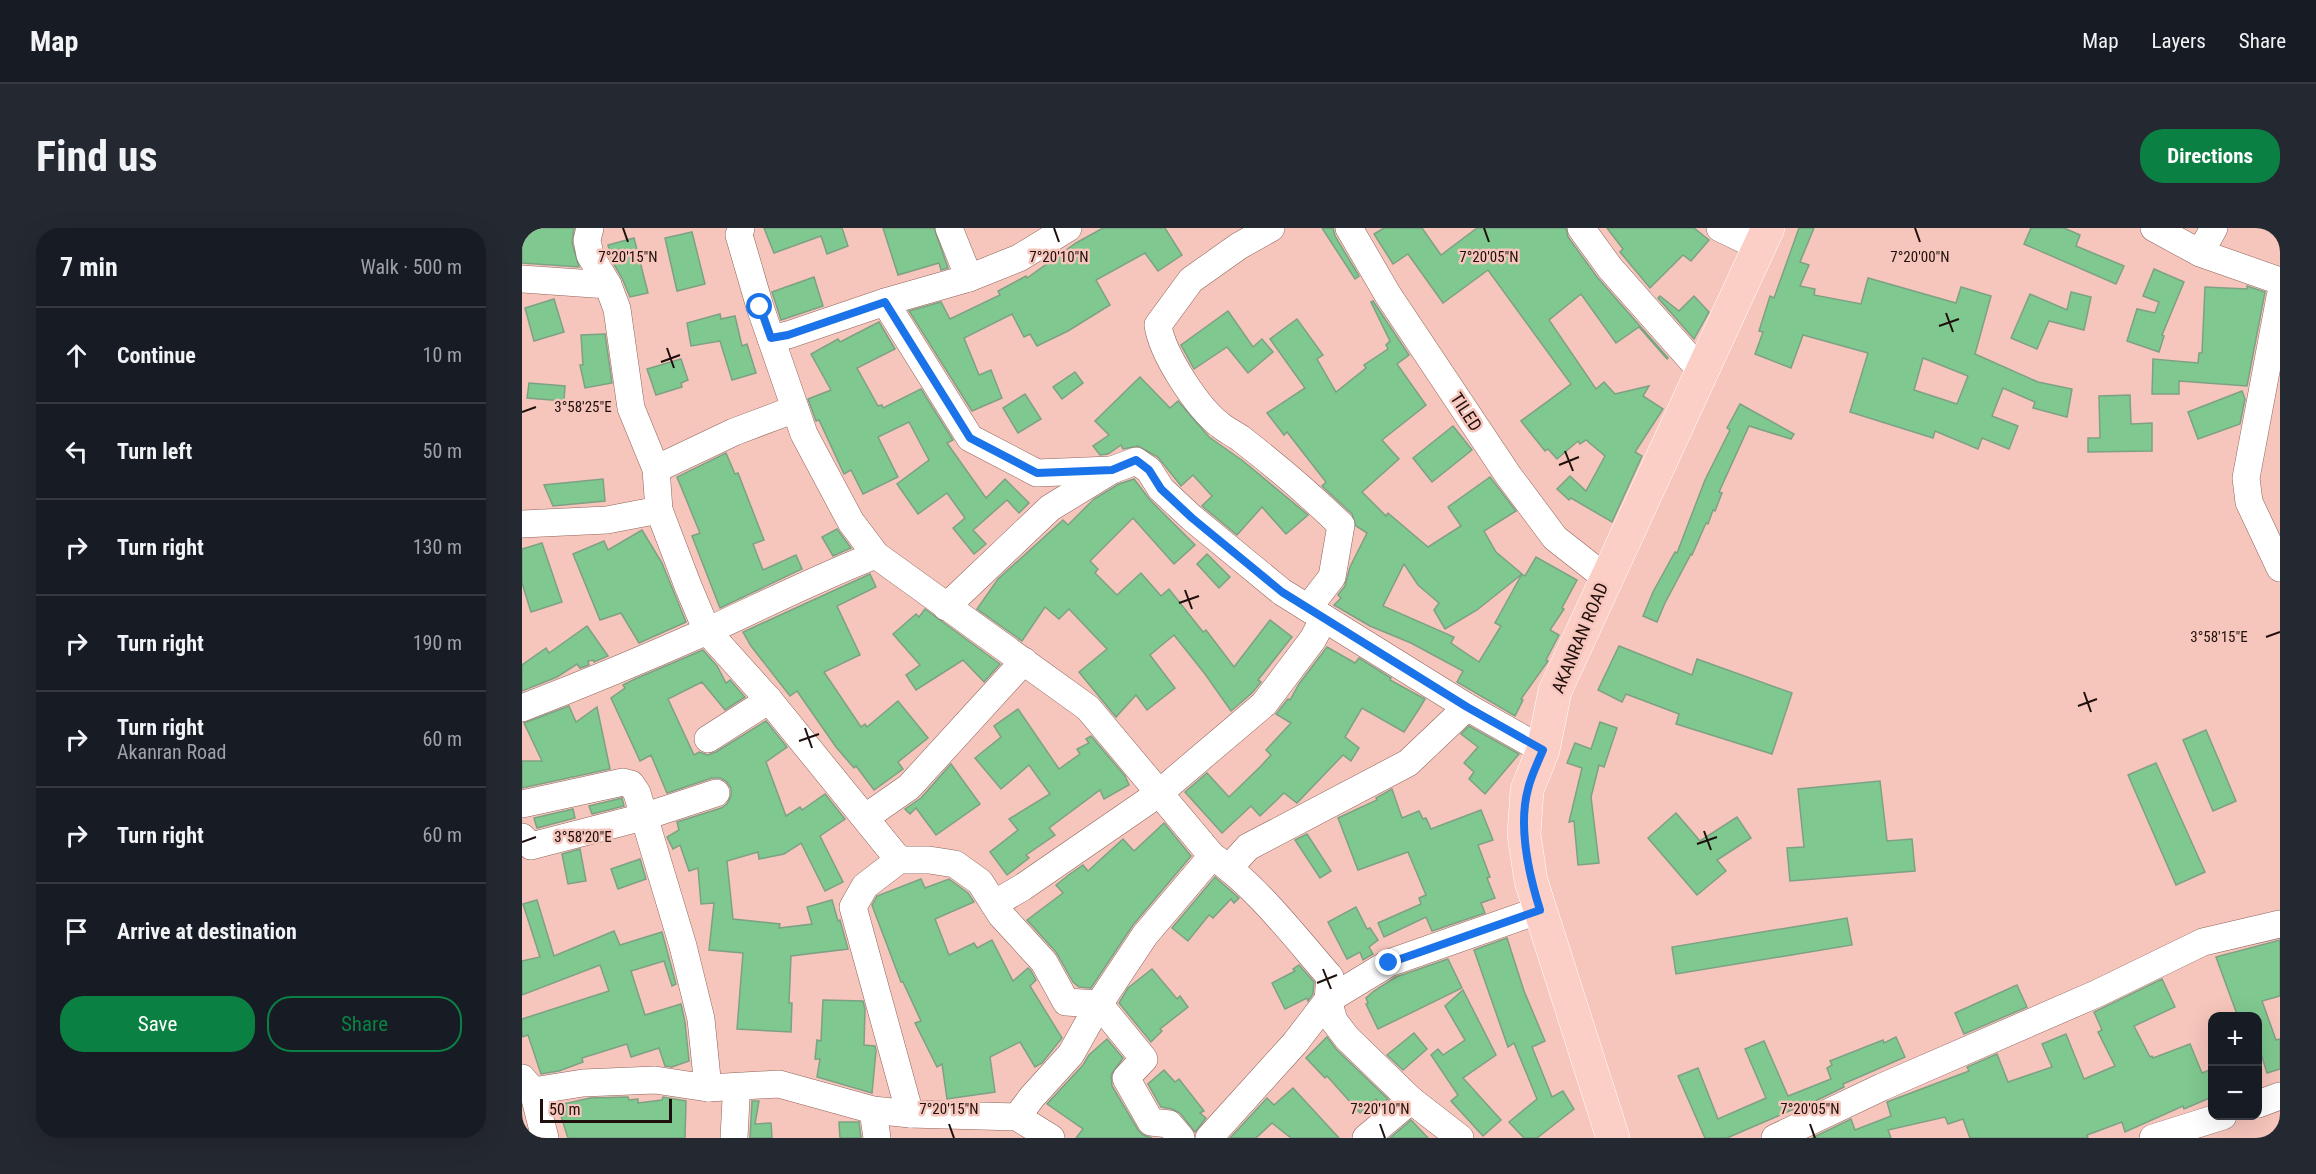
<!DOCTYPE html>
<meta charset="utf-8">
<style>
:root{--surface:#171b24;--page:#242831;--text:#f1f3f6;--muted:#9ea1a6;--line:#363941;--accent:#0b8043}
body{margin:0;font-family:"Roboto Condensed",sans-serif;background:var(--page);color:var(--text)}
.controls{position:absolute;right:18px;bottom:18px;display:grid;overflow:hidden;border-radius:12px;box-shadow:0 6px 24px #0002}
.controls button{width:54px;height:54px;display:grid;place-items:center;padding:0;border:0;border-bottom:2px solid var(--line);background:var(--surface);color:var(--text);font:30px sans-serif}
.scale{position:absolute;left:18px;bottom:15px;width:132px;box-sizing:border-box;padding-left:6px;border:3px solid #20100d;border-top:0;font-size:16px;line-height:21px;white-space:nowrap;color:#20100d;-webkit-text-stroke:4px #f6c5bb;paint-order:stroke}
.stop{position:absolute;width:18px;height:18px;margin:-14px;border:4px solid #1a73e8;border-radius:50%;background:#fff}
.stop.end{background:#1a73e8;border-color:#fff;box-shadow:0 2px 6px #0008}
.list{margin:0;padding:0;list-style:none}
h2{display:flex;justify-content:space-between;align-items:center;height:78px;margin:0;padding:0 24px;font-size:26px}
h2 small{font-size:20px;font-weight:400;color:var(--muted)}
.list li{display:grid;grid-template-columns:39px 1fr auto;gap:18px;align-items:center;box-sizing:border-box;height:96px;padding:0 24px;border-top:2px solid var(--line)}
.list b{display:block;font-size:22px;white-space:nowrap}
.list p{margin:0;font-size:20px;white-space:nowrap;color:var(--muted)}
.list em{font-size:20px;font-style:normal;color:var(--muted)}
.actions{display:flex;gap:12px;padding:18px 24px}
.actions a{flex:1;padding:14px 0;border:2px solid var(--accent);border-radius:24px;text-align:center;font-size:21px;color:var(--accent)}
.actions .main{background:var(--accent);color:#fff}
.icon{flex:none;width:33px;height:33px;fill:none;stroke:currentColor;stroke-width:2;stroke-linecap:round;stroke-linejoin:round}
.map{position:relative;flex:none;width:1758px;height:910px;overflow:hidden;border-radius:24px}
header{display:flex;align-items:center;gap:36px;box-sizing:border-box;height:84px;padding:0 30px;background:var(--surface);border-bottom:2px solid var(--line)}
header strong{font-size:28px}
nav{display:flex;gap:33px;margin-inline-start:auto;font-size:21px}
.intro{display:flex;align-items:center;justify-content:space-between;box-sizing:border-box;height:144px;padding:0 36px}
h1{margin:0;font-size:42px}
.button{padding:15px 27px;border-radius:24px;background:var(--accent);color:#fff;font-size:21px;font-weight:700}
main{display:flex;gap:36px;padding:0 36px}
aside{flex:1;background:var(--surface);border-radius:24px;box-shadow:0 6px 24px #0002}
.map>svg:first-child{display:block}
.building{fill:#7fc88f;stroke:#7da184;stroke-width:1.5;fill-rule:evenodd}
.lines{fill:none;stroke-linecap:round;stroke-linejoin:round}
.minor-casing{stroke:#8f645c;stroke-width:28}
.major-casing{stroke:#fff;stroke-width:34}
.minor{stroke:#fff;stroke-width:27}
.major{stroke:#fbcec6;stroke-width:33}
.route{stroke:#1a73e8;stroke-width:8}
.ticks{fill:none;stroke:#20100d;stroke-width:2}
.labels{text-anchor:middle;stroke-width:5;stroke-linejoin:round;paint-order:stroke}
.street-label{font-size:18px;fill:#20100d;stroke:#f6c5bb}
.ticks-label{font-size:15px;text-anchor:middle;fill:#20100d;stroke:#f6c5bb;stroke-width:5;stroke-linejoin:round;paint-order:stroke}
</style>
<header>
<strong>Map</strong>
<nav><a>Map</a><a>Layers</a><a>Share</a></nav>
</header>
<div class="intro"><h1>Find us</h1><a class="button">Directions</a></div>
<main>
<aside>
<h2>7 min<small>Walk · 500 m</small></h2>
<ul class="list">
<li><svg class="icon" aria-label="ahead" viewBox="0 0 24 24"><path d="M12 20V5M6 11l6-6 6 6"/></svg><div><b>Continue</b></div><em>10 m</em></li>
<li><svg class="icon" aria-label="left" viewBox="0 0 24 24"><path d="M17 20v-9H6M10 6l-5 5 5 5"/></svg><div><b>Turn left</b></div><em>50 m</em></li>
<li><svg class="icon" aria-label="right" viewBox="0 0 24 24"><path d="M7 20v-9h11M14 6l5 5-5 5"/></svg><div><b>Turn right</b></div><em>130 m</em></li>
<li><svg class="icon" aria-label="right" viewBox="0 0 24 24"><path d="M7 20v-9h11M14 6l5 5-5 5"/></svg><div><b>Turn right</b></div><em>190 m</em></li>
<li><svg class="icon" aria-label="right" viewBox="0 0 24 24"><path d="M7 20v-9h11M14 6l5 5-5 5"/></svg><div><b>Turn right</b><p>Akanran Road</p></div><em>60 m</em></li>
<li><svg class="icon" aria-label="right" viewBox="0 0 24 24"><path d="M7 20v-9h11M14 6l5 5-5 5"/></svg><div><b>Turn right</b></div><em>60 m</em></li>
<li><svg class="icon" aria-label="arrive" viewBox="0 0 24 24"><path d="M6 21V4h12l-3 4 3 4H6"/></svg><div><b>Arrive at destination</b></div></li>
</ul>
<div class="actions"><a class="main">Save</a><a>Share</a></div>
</aside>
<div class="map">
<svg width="1758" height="910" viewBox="0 0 1758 910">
<rect width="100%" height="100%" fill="#f6c5bb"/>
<g class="building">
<polygon points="0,0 52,0 50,15 57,39 0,35"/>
<polygon points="242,0 320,0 326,18 305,26 299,8 252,25"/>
<polygon points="361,0 412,0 426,40 419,42 417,35 376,47"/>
<polygon points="581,0 643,0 660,27 636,43 623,25 574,52 588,77 546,103 515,118 508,106 502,109 490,86 442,110 457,147 469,142 480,170 450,183 387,83 419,74 428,91 478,67 476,63 504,48 505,50 554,15"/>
<polygon points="800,0 811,0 813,8 837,48 833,51"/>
<polygon points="862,0 900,0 919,27 955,0 1044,0 1046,9 1075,49 1146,130 1145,131 1117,99 1094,115 1059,66 1027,92 1074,161 1082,154 1093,166 1127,158 1121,168 1141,181 1113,224 1120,228 1090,294 1049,270 1047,272 1035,261 1048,248 1064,263 1083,228 1064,212 1058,216 1056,213 1035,231 1026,221 1023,223 999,193 1049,156 966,42 921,75 886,26 871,36 852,6"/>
<polygon points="1085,0 1172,0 1187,12 1169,33 1161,27 1128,60 1098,24 1101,21"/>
<path d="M1277 0H1292L1278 34 1287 37 1278 58 1293 61 1292 67 1339 76 1346 50 1434 75 1439 59 1469 68 1453 126 1516 154 1550 161 1545 189 1511 180 1513 174 1481 160 1470 188 1496 198 1487 221 1460 210 1456 221 1413 203 1411 210 1328 184 1346 125 1281 107 1269 140 1233 126 1241 104 1237 103 1248 68 1252 70ZM1401 130 1446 148 1435 176 1392 162Z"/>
<polygon points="1509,0 1542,0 1558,7 1554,18 1602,38 1594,56 1502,16"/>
<polygon points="170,4 183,56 155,63 143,10"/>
<polygon points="112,10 126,65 108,69 100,50 90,33 86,17"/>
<polygon points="1632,41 1662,54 1640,107 1642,108 1637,124 1605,113 1615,81 1633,85 1637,74 1621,68"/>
<polygon points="292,49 301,78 259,92 250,64"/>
<polygon points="1725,58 1743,64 1725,158 1657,153 1657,166 1630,166 1631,131 1676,135 1677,125 1680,125 1683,59 1725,61"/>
<polygon points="1549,64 1569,69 1562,102 1527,93 1515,121 1489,110 1508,66 1545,82"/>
<polygon points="1138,68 1157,83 1172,68 1187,84 1172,111 1136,70"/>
<polygon points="32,71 42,104 12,113 3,80"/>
<polygon points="851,73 887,127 875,136 904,177 860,212 877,231 840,264 864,288 866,285 906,319 939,298 926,279 968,249 994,283 962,303 974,324 1000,346 955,382 923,401 912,382 917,375 896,357 882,336 861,378 932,409 929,415 957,434 979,398 973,395 1000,346 1003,348 1014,329 1055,352 1040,380 1042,381 1028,402 1037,407 1024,432 1026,433 999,471 1001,472 993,488 935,454 941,443 889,415 848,398 812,377 819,370 816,367 823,358 828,339 845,305 834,298 830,286 800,258 804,254 765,204 762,207 745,185 783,160 748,111 775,91 801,127 795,131 814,164 844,140 842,137 866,121 864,117 868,113 849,74"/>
<polygon points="706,83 731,119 740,111 751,124 726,145 705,119 672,141 659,117"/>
<polygon points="198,86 199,91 213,88 220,118 225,116 234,145 210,152 198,113 169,118 165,95"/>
<polygon points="357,94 373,121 335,140 356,178 360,177 361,180 399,161 431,212 425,215 464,270 483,251 507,275 497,285 485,272 451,302 464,316 452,326 431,300 443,290 425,265 396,286 375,256 407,232 387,194 356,209 376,249 341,266 329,242 322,246 297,192 294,193 286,171 309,162 289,126 316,111 318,114"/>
<polygon points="83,106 90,155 63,160 58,137 61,137 59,107"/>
<polygon points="159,131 166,152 159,155 160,159 134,167 125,141"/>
<polygon points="553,144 561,155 540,171 531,159"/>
<polygon points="618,149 648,180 656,173 687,209 721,233 786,287 764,306 740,279 715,307 680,278 690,268 671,247 659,258 636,229 616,218 601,221 599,217 586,226 578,227 571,218 587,207 573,193"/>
<polygon points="7,155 43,158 42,173 5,170"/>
<polygon points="1720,163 1723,171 1718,196 1676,211 1666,184"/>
<polygon points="503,166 519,191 496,205 481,180"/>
<polygon points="1608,167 1609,196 1630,195 1630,223 1566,224 1566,210 1578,210 1577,168"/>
<polygon points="1218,176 1272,206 1269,211 1227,198 1197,264 1200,265 1193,283 1191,282 1186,296 1184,295 1170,327 1169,326 1143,375 1135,394 1121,388 1131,364 1153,324 1155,325 1183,252 1208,202 1205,200"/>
<polygon points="931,198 950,222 910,254 891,230"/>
<polygon points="204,225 213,246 216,245 242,312 231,316 241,342 274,327 280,341 198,380 170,308 178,305 155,249"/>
<polygon points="81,251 83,273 31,278 22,257"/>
<polygon points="612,251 628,272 673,317 652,336 611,290 568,333 576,341 573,345 595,367 619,345 639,368 647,361 681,404 684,402 712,439 748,392 770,409 736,452 739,454 730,465 709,483 683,446 652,407 628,427 653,460 625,482 614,467 594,489 557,444 585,421 547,381 537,391 523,379 500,413 455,381 476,351 541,292 546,297 572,271 597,256"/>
<polygon points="315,301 329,320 311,328 300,309"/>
<polygon points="120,302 140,335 164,394 117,415 99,385 78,392 51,326 82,313 86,322"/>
<polygon points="20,315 40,374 9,384 0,355 0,321"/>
<polygon points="685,326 708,349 697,360 675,336"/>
<polygon points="348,346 354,359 315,378 338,427 302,444 339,499 343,496 345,499 376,473 406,510 376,534 381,541 352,562 334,538 332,540 314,519 275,463 268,468 229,418 221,404"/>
<polygon points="403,381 478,436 462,454 441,432 394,462 384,447 398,437 371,406 394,386 397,389"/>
<polygon points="65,398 86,428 72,434 71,432 66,433 67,437 58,440 55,436 35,449 0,463 0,437 24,420 27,425"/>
<polygon points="1097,418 1170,447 1175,431 1270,465 1250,526 1154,496 1157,486 1104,466 1100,474 1076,462"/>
<polygon points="805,419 833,435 837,430 869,450 868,452 903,471 897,481 882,504 840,480 823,509 837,520 829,533 821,527 775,575 762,565 738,588 729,578 700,605 663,564 685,545 707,569 739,538 749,527 744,522 769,495 754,486 766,471 768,472 777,456"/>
<polygon points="181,422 195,438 204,455 208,452 223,469 203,482 180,454 146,471 172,527 177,524 186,527 194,524 244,493 265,519 244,534 264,588 278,579 280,582 303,566 323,591 298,608 321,654 303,663 279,615 262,626 237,631 236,624 205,633 211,691 258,696 257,700 290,696 285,679 310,672 316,693 318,692 326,721 269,728 267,775 270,775 269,804 215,801 221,725 187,722 192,675 179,676 176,640 167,643 158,617 151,621 145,609 157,602 155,594 199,580 205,576 209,568 209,560 204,553 198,550 190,550 145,565 129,527 118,533 89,470 103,460 101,457 113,451"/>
<polygon points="47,478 54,494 75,479 88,541 0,560 0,533 20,533 2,495"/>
<polygon points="496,481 537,541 558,526 555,521 567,515 564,511 569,508 603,548 607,557 582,571 578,562 527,600 533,607 504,627 507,630 485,647 468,624 496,602 487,591 528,566 507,537 479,561 453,530 479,509 472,498"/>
<polygon points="1078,494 1095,500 1082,539 1077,537 1069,569 1077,635 1056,637 1052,593 1047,594 1060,540 1045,535 1053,515 1069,521"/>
<polygon points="947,498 997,526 963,566 947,551 952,544 942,535 956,519 939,506"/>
<polygon points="1684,502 1714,573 1691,583 1661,512"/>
<polygon points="1634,535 1683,644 1654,657 1606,547"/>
<polygon points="429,536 458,576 414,607 394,580 388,586 383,581 399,570"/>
<polygon points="1358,553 1365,613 1390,611 1393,643 1268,653 1265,620 1282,619 1276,561"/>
<polygon points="870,561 880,590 897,583 901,591 904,590 909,601 959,582 971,612 956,617 968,649 965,650 973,670 959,675 963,685 910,703 904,689 862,709 856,695 899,676 897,670 904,667 886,624 836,642 816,590 855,572 854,570"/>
<polygon points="100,570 102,578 70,586 67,578"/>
<polygon points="51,581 53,590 15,600 12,590"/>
<polygon points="1154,585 1178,613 1215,589 1229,610 1195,632 1204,643 1175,667 1126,610"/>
<polygon points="642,595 669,628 611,697 569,760 557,759 551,754 534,724 505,692 541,665 534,657 548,646 561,637 566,643 601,611 612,623"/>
<polygon points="785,606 809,643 798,650 773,612"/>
<polygon points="58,621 64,653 46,656 40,626"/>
<polygon points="118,631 124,651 96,661 89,641"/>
<polygon points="693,649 717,670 712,675 709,671 691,690 687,687 666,713 650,700"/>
<polygon points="399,651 403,660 427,651 446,665 452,674 413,691 427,727 452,715 455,720 470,712 491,753 506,740 509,743 514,752 508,758 540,810 520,835 513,839 498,814 468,829 473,864 425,871 420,836 415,839 393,795 399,793 381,754 379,754 350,677 355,668"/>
<polygon points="15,672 32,728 92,703 98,717 140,704 154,756 150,758 142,733 109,743 123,787 159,776 163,794 167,833 150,839 143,838 137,820 109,829 105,816 60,830 61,834 37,843 19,846 6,807 0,809 0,791 87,763 78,737 0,767 0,733 18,729 1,676"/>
<polygon points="834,679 845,701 848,700 856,712 847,719 851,726 841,732 838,724 825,731 806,694"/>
<polygon points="1325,690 1330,717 1154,746 1150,719"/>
<polygon points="985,710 1002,763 1023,813 1010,819 1030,869 1041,863 1052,881 1015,910 1002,910 987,894 1015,871 992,815 986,819 952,722"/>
<polygon points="1758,712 1758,768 1740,773 1754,812 1758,811 1758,841 1745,845 1736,816 1736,789 1716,789 1694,729"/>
<polygon points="926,731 940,760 856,801 844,776 846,775 844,770 852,763 874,749"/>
<polygon points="777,737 792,754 791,766 786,773 785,770 763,781 750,755 773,743 771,741"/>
<polygon points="630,741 655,771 658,768 666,779 638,801 640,803 629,814 597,775 606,760"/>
<polygon points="1640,751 1653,779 1612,798 1628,829 1630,828 1631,830 1668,816 1680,845 1690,841 1690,869 1662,881 1661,878 1603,904 1600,894 1565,907 1566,910 1448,910 1441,891 1426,896 1423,889 1366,902 1369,910 1290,910 1329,891 1333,902 1369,888 1365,874 1447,843 1445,839 1475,826 1486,854 1530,839 1520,816 1544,806 1562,851 1593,838 1576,804 1580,802 1572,784"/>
<polygon points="1495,757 1505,779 1442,806 1433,785"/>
<polygon points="941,762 974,827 941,850 979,892 961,908 929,873 936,867 909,827 916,821 921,827 943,812 923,778"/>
<polygon points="301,772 341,773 343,781 342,817 353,818 354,823 350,865 295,849 298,831 293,831 295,812 299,813"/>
<polygon points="892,805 905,821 881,842 865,827"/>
<polygon points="805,809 814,821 866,871 859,876 854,871 838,885 805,848 803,850 784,830"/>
<polygon points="1374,809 1383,829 1321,856 1322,859 1287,876 1286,875 1205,910 1183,910 1156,848 1176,840 1196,891 1244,870 1223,821 1242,813 1266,868 1309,851 1305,840 1310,837 1308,833 1361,812 1362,815"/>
<polygon points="585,811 601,830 589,847 590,858 616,902 621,907 630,910 554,910 561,901 525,876 561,837 567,827"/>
<polygon points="642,842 653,854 657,851 682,883 678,885 684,890 673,904 658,885 650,881 639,879 626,856"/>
<polygon points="771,860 817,910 769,910 750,895 734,910 708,910 745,870 752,877"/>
<polygon points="106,869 107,872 116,871 116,875 140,872 141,869 164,873 163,910 46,910 38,885 43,884 41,876 68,870"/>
<polygon points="230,873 237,873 233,896 249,895 250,910 228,910"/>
<polygon points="889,892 906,910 868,910"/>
<polygon points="317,894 337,894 339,910 318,910"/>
</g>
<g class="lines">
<defs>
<g id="minor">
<polyline points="68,0 65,12 68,27 86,57 95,81 109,180 134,241 137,282 166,358 185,403 247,472 377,632"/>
<path d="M219 0 217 7 238 79 282 206 329 294 354 327 566 480 690 628C733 656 773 709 808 749L806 772 812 793 825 810 889 872 938 910"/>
<polyline points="427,0 447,50"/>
<path d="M749 0 717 18 669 52 636 97C640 126 675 179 698 197 704 202 711 205 718 210 753 237 787 266 819 297L810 349 786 380"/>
<polyline points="827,0 866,67 986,247 1033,310 1084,350"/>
<polyline points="1059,0 1088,40 1180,144"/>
<polyline points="1198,0 1237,19"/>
<polyline points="1632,0 1678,25 1758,53"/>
<polyline points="1678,25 1692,0"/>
<polyline points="0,51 86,57"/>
<polyline points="1758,69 1724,250 1727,274 1758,340"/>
<polyline points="363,74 448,210 515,245 589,242"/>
<polyline points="249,110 266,107 363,74 447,50 497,30 546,0"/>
<polyline points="134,241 212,204 273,181"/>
<polyline points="0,296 85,292 137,282"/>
<polyline points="424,379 528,280 590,242 614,233 627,242 639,261 670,290 760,364 945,479 1021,522"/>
<path d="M0 480C62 456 122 431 183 404 240 378 295 350 354 327"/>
<polyline points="186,511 247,472"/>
<polyline points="0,576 101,554 109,556 115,565 161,718 179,791 186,860"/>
<polyline points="344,589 387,559 502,433"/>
<polyline points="0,609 9,618 121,589 194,565"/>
<polyline points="707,640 726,619 886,535 945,479"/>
<polyline points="472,676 501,659 636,566 742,476 791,411 802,390"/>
<polyline points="0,850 11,863 23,910"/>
<polyline points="11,863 61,855 133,852 186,860 257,856 351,882 388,886 495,889 529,910"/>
<polyline points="1736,876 1758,868"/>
<polyline points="351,882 355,910"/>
<polyline points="388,886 331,679 343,658 377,632 407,632 433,636 458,654 479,687 522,734 544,774 577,776 622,831 604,850 629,894 647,896 659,910"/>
<polyline points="495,889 510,869 549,826 577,776 623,707 690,628"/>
<polyline points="212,910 214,871 212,859"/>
<polyline points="687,910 773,815 806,772 867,735 1018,682"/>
<polyline points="844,910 889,872"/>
<polyline points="1253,910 1360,859 1574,766 1681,714 1758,696"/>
<polyline points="1631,910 1701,888"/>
</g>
<polyline id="major" points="1091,910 1009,653 1002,607 1005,562 1021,522 1033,463 1246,0"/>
</defs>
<use href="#minor" class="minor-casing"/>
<use href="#major" class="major-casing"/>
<use href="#minor" class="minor"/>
<use href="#major" class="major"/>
</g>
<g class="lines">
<path class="route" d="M238 79 249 110 266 107 363 74 448 210 515 245 590 242 614 232 627 242 639 261 670 290 760 364 945 479 1021 522C1016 534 1009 548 1006 561 996 598 1007 647 1018 682L867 735"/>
</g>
<path class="ticks" d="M101 0 106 14M532 0 537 14M962 0 967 14M1393 0 1398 14M1424 85 1431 104M1417 98 1437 91M145 120 152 140M139 134 158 127M0 184 14 179M1043 223 1051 243M1037 237 1057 229M663 362 670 381M657 375 677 368M1744 409 1758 404M1562 464 1569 484M1556 478 1575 471M283 500 290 520M277 513 297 506M1182 603 1189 622M0 614 14 609M1175 616 1195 609M801 741 809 761M795 755 815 747M427 896 432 910M858 896 863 910M1288 896 1293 910"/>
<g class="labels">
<g class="street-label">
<text transform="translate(944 184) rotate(57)" y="6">TILED</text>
<text transform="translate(1058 410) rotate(-67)" y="6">AKANRAN ROAD</text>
</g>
</g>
<g class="ticks-label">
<text x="106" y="34">7°20'15"N</text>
<text x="537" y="34">7°20'10"N</text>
<text x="967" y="34">7°20'05"N</text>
<text x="1398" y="34">7°20'00"N</text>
<text x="61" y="184">3°58'25"E</text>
<text x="1697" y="414">3°58'15"E</text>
<text x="61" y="614">3°58'20"E</text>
<text x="427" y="886">7°20'15"N</text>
<text x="858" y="886">7°20'10"N</text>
<text x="1288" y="886">7°20'05"N</text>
</g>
</svg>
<div class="controls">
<button>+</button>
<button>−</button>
</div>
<div class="scale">50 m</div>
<div class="stop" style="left:238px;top:79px"></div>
<div class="stop end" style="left:867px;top:735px"></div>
</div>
</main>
